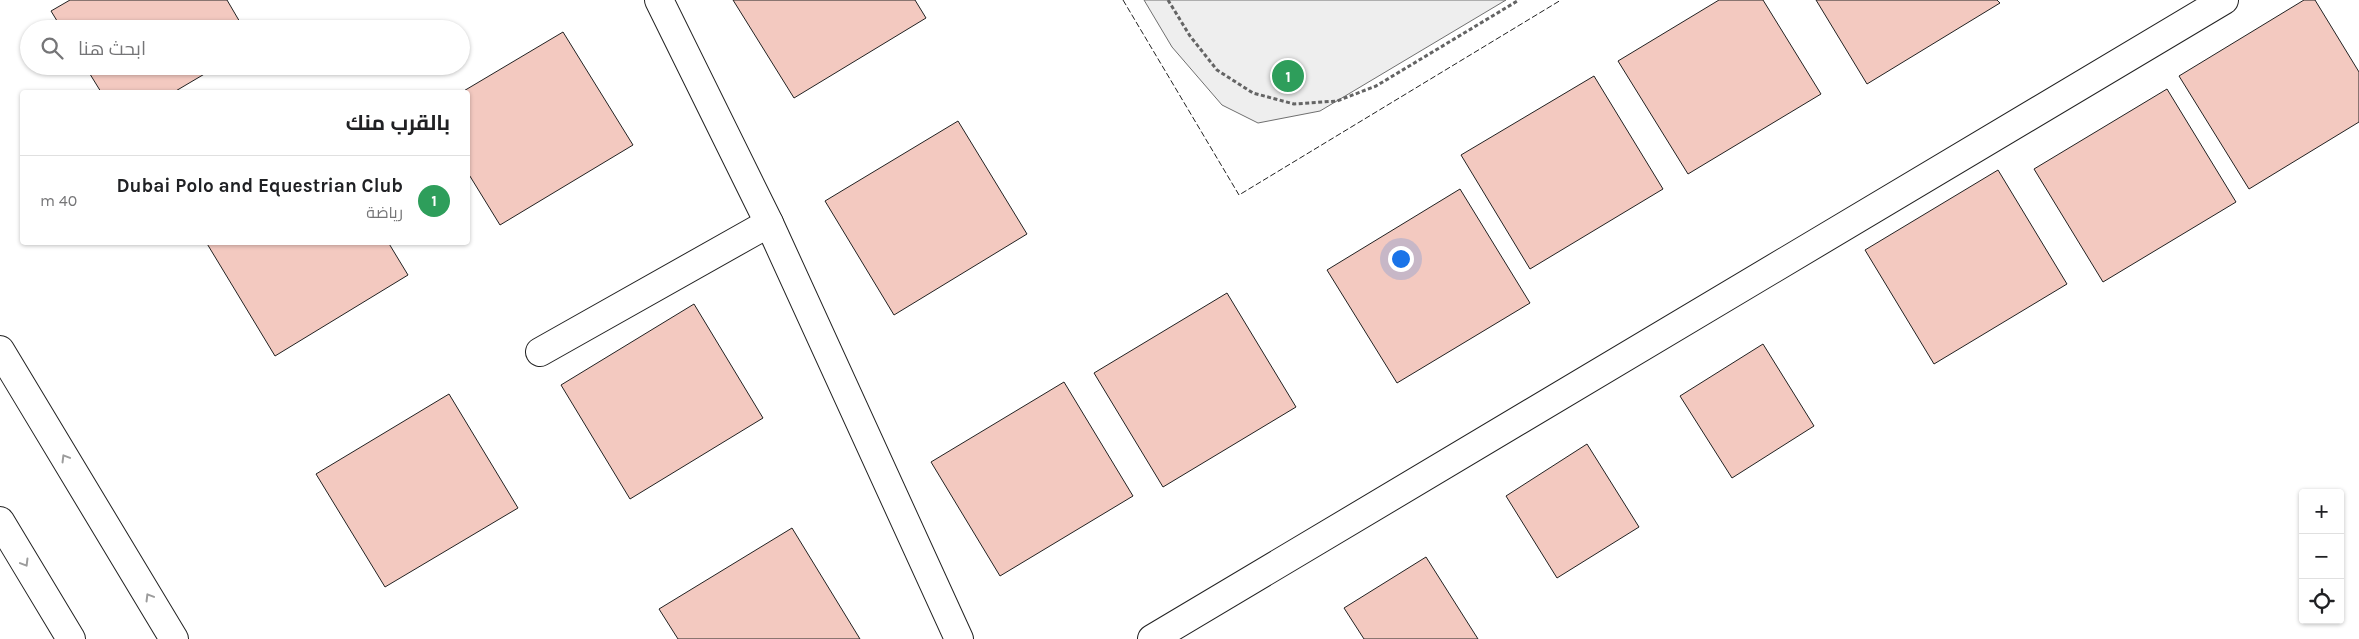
<!DOCTYPE html>
<html lang="ar">
<meta charset="utf-8">
<style>
:root{--surface:#fff;--page:#f6f6f6;--text:#202124;--muted:#757577;--line:#e0e0e0;--accent:#2563eb}
body{margin:0;font-family:Karla,Cairo,sans-serif;background:var(--page);color:var(--text);direction:rtl}
.controls{position:absolute;right:15px;bottom:15px;display:grid;overflow:hidden;border-radius:5px;box-shadow:0 1px 4px #0004}
.controls button{width:45px;height:45px;display:grid;place-items:center;padding:0;border:0;border-bottom:1px solid var(--line);background:var(--surface);color:var(--text);font:25px sans-serif}
.you{position:absolute;left:1400px;top:258px;width:18px;height:18px;margin:-12px;border:4px solid #fff;border-radius:50%;background:#1a73e8;box-shadow:0 0 0 8px #1a73e833}
.badge{display:grid;place-items:center;width:32px;height:32px;border-radius:50%;background:var(--accent);color:#fff;font-size:16px;font-weight:700}
.pin{position:absolute;translate:-50% -50%;border:2px solid #fff;box-shadow:0 1px 5px #0006}
.list{margin:0;padding:0;list-style:none}
h2{display:flex;justify-content:space-between;align-items:center;height:65px;margin:0;padding:0 20px;font-size:21px}
h2 small{font-size:16px;font-weight:400;color:var(--muted)}
.list li{display:grid;grid-template-columns:32px 1fr auto;gap:15px;align-items:center;box-sizing:border-box;height:90px;padding:0 20px;border-top:1px solid var(--line)}
.list b{display:block;font-size:19px;white-space:nowrap}
.list p{margin:0;font-size:16px;white-space:nowrap;color:var(--muted)}
.list em{font-size:16px;font-style:normal;color:var(--muted)}
.icon{flex:none;width:28px;height:28px;fill:none;stroke:currentColor;stroke-width:2;stroke-linecap:round;stroke-linejoin:round}
.map{position:relative;flex:none;width:2359px;height:639px;overflow:hidden;direction:ltr}
.search{position:absolute;background:var(--surface);box-shadow:0 1px 4px #0004;left:20px;top:20px;width:450px;height:55px;display:flex;align-items:center;gap:12px;box-sizing:border-box;padding:0 18px;border-radius:28px;color:var(--muted);font-size:19px}
.panel{position:absolute;background:var(--surface);box-shadow:0 1px 4px #0004;left:20px;top:90px;width:450px;height:155px;border-radius:5px;direction:rtl}
.map>svg:first-child{display:block}
.green{fill:#eee;stroke:#6f6f6f}
.building{fill:#f3c9c0;stroke:#222}
.lines{fill:none;stroke-linecap:round;stroke-linejoin:round}
.street-casing{stroke:#222;stroke-width:30}
.secondary-casing{stroke:#222;stroke-width:30}
.path{stroke:#646464;stroke-width:3;stroke-dasharray:4 2.5;stroke-linecap:butt}
.street{stroke:#fff;stroke-width:28}
.secondary{stroke:#fff;stroke-width:28}
.fence{stroke:#222;stroke-width:1;stroke-dasharray:6 2.5;stroke-linecap:butt}
.oneway{stroke:#9c9c9c}
</style>
<div class="map">
<svg width="2359" height="639" viewBox="0 0 2359 639">
<rect width="100%" height="100%" fill="#fff"/>
<polygon class="green" points="1144,0 1506,0 1320,111 1258,123 1222,105 1172,47"/>
<g class="building">
<polygon points="70,0 227,0 244,29 62,29 51,11"/>
<polygon points="733,0 915,0 926,18 794,98"/>
<polygon points="1719,0 1763,0 1821,94 1688,174 1618,61"/>
<polygon points="1816,0 1997,0 2000,3 1867,84"/>
<polygon points="2304,0 2315,0 2359,72 2359,122 2249,189 2179,76"/>
<polygon points="563,32 633,145 500,225 468,173 468,92 462,92"/>
<polygon points="85,66 218,66 174,92 101,92"/>
<polygon points="1594,76 1663,189 1530,269 1461,155"/>
<polygon points="2167,89 2236,202 2103,282 2034,169"/>
<polygon points="958,121 1027,234 894,315 825,201"/>
<polygon points="1998,170 2067,284 1934,364 1865,250"/>
<polygon points="1460,189 1530,303 1397,383 1327,270"/>
<polygon points="206,242 388,242 408,275 275,356"/>
<polygon points="1227,293 1296,407 1163,487 1094,373"/>
<polygon points="694,304 763,418 630,499 561,385"/>
<polygon points="1763,344 1814,426 1732,478 1680,396"/>
<polygon points="1064,382 1133,496 1000,576 931,462"/>
<polygon points="449,394 518,508 385,587 316,474"/>
<polygon points="1587,444 1639,527 1557,578 1506,496"/>
<polygon points="792,528 860,639 678,639 659,609"/>
<polygon points="1426,557 1478,639 1364,639 1344,608"/>
</g>
<g class="lines">
<defs>
<g id="street">
<polyline points="659,0 769,223 959,639"/>
<polyline points="540,352 769,223"/>
<polyline points="1152,639 2224,0"/>
</g>
<g id="secondary">
<polyline points="0,350 174,639"/>
<polyline points="0,521 71,639"/>
</g>
</defs>
<use href="#street" class="street-casing"/>
<use href="#secondary" class="secondary-casing"/>
<polyline class="path" points="1168,0 1190,36 1217,70 1253,93 1294,104 1337,101 1376,86 1519,0"/>
<use href="#street" class="street"/>
<use href="#secondary" class="secondary"/>
<polyline class="fence" points="1123,0 1239,195 1561,0"/>
</g>
<defs><path id="oneway-chevron" d="M-2-3.5L2.5 0L-2 3.5" fill="none" stroke-width="1.6" stroke-linecap="round" stroke-linejoin="round" transform="scale(1.25)"/></defs>
<g class="oneway">
<use href="#oneway-chevron" transform="translate(65 458) rotate(-121)"/>
<use href="#oneway-chevron" transform="translate(25 563) rotate(59)"/>
<use href="#oneway-chevron" transform="translate(149 597) rotate(-121)"/>
</g>
</svg>
<div class="controls">
<button>+</button>
<button>−</button>
<button><svg class="icon" aria-label="locate" viewBox="0 0 24 24"><circle cx="12" cy="12" r="6"/><path d="M12 2v4M12 18v4M2 12h4M18 12h4"/></svg></button>
</div>
<div class="you"></div>
<div class="pin badge" style="left:1288px;top:76px;background:#2e9e5b">1</div>
<div class="search"><svg class="icon" aria-label="search" viewBox="0 0 24 24"><circle cx="10" cy="10" r="6"/><path d="M15 15l6 6"/></svg>ابحث هنا</div>
<section class="panel">
<h2>بالقرب منك<small></small></h2>
<ul class="list">
<li><span class="badge" style="background:#2e9e5b">1</span><div><b>Dubai Polo and Equestrian Club</b><p>رياضة</p></div><em>40 m</em></li>
</ul>
</section>
</div>
